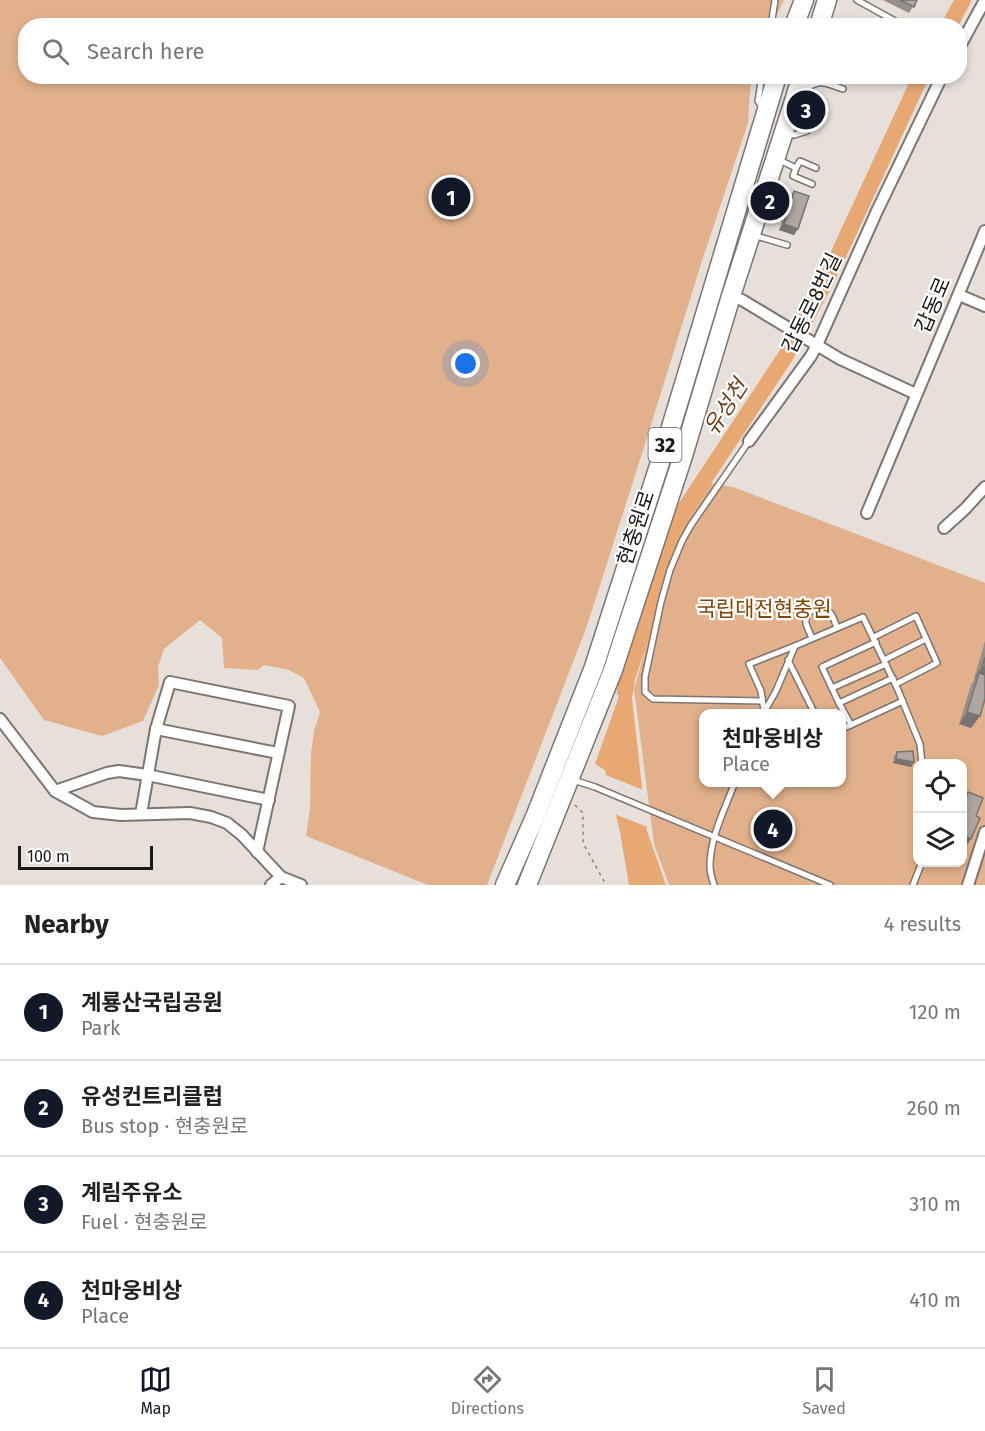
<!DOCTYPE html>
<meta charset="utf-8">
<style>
:root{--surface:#fff;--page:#f6f6f6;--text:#222;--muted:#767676;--line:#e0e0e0;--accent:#111827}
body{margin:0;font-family:"Fira Sans","Noto Sans KR",sans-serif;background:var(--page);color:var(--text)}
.controls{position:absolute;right:18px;bottom:18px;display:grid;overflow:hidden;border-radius:12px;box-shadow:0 3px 9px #0003}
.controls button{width:54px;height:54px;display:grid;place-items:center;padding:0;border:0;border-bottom:2px solid var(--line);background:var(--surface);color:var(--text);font:30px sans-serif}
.scale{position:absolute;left:18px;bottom:15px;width:135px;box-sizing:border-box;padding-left:6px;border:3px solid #1b1816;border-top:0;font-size:16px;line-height:21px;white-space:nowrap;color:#1b1816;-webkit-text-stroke:4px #fff;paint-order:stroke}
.you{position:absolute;left:466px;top:364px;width:21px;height:21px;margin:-15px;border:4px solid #fff;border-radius:50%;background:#1a73e8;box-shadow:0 0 0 9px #1a73e833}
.badge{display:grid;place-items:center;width:39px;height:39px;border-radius:50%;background:var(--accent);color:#fff;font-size:20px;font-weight:700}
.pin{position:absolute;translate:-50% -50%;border:3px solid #fff;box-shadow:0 2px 6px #0006}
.popup{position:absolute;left:699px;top:709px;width:147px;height:78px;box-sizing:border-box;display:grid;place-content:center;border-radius:12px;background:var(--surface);filter:drop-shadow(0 2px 4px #0005);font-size:20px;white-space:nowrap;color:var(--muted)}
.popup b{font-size:22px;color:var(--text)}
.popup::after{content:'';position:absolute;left:50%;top:100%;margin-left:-12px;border:12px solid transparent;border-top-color:var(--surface)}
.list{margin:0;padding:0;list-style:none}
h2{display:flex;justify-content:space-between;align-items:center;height:78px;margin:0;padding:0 24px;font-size:26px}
h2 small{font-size:20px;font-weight:400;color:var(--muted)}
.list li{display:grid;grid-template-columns:39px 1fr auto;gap:18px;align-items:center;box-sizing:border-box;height:96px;padding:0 24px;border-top:2px solid var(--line)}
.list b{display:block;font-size:22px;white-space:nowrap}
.list p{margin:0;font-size:20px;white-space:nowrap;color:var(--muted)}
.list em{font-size:20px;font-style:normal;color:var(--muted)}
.icon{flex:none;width:33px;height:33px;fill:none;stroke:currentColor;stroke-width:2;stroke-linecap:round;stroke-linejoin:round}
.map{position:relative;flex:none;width:985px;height:885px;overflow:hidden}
.search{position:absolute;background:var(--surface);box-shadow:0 3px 9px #0003;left:18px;right:18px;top:18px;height:66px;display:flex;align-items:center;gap:15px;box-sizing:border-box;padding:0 21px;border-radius:24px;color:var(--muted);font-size:22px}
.sheet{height:462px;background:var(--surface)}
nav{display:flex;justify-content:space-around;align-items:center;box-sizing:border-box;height:84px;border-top:2px solid var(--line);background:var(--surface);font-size:16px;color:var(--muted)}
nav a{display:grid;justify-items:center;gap:3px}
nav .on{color:var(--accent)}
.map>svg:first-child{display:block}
.green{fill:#e2b18c;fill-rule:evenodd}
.water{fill:#e8a874}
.pier{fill:#e7dfd9}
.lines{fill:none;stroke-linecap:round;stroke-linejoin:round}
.river{stroke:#e8a874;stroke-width:16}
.service-casing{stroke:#7d7570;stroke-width:8}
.minor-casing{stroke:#7d7570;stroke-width:14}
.primary-casing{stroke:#7d7570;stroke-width:21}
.path{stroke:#87827d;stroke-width:1.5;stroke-dasharray:3 4.5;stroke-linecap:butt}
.service{stroke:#fff;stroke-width:5}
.minor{stroke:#fff;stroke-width:10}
.primary{stroke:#fff;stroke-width:18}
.wall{fill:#968f8a}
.shaded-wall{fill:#7a7470}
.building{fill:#aea6a0;stroke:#7a7470;stroke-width:1.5}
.labels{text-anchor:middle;stroke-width:4.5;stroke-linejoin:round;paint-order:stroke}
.shield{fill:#fff;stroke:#5f5d5c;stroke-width:1.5}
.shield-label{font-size:20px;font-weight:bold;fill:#1b1816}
.street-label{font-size:21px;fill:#1b1816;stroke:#fff}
.park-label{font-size:21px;fill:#7f4504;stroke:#fff}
.water-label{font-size:22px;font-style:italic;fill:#6b401a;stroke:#fff}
</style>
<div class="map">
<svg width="985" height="885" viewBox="0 0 985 885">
<rect width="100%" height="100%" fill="#e7dfd9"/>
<g class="green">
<polygon points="0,0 784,0 771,26 26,26 26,76 751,77 748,123 701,264 645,444 587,626 487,885 428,885 306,836 310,808 311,753 314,731 320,712 304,678 289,670 264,665 258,670 224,668 222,638 200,620 164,649 158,667 159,685 143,721 102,736 44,720 0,658"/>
<path d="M705 482 733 487 985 583V885H669L654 844 634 689 673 552ZM704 714H842V782H704ZM918 764H962V862H918Z"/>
</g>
<polygon class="water" points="628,671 634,674 631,689 647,831 666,885 629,885 620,832 605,770 595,764"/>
<polygon class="pier" points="603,774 646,791 650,828 612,813"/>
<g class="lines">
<g class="river">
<polyline points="949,26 963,0"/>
<polyline points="625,692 627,678 684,510 785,357 826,281 921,76"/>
</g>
<defs>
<g id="service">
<polyline points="857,0 895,21"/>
<polyline points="771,26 775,0"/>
<path d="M807 88H808C820 78 831 85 843 89"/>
<polyline points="762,107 758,101 762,76"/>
<polyline points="786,133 794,135 807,131 818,99 808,88"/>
<polyline points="777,159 796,168 793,176 812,184"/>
<polyline points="796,168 800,161 816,168"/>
<polyline points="753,235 787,245"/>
<polyline points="749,441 691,525 682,541 670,570 661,602 645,677 645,692 653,699 762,701"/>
<polyline points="874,637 916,616 937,663 896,684"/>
<path d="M812 638C810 633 807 628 806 623 804 610 823 602 831 614 834 618 835 623 837 628"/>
<polyline points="788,660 815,714"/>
<polyline points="884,660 926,639"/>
<polyline points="832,688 886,664"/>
<polyline points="839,703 822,667 876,642"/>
<polyline points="764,711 761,691 749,664 795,646"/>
<polyline points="763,714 776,691 795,646 863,617 898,690 920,744 922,764"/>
<polyline points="851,725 839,703 893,678"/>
<polyline points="842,729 903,701"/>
<polyline points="573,780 595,787 830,885"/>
<path d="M714 885C712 879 710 872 710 866 710 837 725 809 735 782"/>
<polyline points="913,885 922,862"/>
</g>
<g id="minor">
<polyline points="960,46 985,0"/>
<polyline points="959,295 985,306"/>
<polyline points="731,296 742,300 840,359 916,394"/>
<polyline points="749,441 811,356 817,345 877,211 942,76"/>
<polyline points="867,513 985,231"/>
<polyline points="944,528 965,509 985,487"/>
<polyline points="0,719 55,791 93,812 121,815 190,813 211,817 227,823 242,835 281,877"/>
<polyline points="156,729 278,753"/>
<polyline points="55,791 107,773 119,771 147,775 269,800"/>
<polyline points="141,814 156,729 170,682 289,706 257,852"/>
<polyline points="271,885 281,877 301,885"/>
<polyline points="968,885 985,832"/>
</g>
<g id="primary">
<polyline points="794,26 804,0"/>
<polyline points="819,26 827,0"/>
<polyline points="505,885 535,817 594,667 665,447 777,76"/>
<polyline points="527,885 613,670 683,456 731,296 802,76"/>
</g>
</defs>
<use href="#service" class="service-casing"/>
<use href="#minor" class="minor-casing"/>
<use href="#primary" class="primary-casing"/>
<polyline class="path" points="575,805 583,813 583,843 606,885"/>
<use href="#service" class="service"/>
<use href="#minor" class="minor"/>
<use href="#primary" class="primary"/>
</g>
<g class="wall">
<polygon points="883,0 917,0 909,13"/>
<polygon points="794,191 794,235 779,230 790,197"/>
<polygon points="985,641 985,699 971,728 959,724 971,685 975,679 974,679"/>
<polygon points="897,752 914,762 911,767 893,763 894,756"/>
</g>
<g class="shaded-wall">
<polygon points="784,224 798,229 794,235 779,230"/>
<polygon points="982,667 985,667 985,682 979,673 975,679 974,679"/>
<polygon points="967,712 980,716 971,728 959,724"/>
<polygon points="896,759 914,762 911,767 893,763"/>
<polygon points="963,835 971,839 967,845 963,843"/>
</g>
<g class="building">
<polygon points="900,0 917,0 914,7"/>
<polygon points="794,191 809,196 798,229 784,224"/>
<polygon points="985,657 985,667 982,667"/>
<polygon points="979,673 985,675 985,699 980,716 967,712"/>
<polygon points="913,751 914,762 896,759 897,752"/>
<polygon points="968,792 983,798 976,816 980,818 971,839 963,835 963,807"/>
</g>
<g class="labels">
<rect class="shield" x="648.5" y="428" width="33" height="34" rx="4.5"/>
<g class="shield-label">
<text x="665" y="452">32</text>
</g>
<g class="street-label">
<text transform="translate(812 303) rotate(-64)" y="7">갑동로8번길</text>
<text transform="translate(933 305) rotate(-67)" y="7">갑동로</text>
<text transform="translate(636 528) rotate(-72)" y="7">현충원로</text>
</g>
<g class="park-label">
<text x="764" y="616">국립대전현충원</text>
</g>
<g class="water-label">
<text transform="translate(725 407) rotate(-57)" y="8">유성천</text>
</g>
</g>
</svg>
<div class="controls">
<button><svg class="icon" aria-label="locate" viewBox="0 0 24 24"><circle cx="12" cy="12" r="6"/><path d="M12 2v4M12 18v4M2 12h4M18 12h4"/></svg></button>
<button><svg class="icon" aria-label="layers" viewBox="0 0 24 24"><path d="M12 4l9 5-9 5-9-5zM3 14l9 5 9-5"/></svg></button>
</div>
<div class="scale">100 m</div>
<div class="you"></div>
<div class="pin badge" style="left:451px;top:197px">1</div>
<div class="pin badge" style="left:770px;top:201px">2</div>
<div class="pin badge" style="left:806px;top:110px">3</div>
<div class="pin badge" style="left:773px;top:829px">4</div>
<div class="popup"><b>천마웅비상</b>Place</div>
<div class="search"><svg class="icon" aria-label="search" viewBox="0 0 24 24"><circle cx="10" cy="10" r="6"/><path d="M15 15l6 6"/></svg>Search here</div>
</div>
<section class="sheet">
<h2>Nearby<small>4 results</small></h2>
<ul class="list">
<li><span class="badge">1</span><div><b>계룡산국립공원</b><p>Park</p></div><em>120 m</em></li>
<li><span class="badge">2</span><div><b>유성컨트리클럽</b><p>Bus stop · 현충원로</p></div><em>260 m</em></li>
<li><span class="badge">3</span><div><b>계림주유소</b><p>Fuel · 현충원로</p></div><em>310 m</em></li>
<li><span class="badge">4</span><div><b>천마웅비상</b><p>Place</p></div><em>410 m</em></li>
</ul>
</section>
<nav>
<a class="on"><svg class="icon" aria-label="map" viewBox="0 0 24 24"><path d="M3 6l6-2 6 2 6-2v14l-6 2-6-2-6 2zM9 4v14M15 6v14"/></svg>Map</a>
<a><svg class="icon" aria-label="directions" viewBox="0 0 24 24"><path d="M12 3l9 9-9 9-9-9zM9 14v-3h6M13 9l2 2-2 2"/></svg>Directions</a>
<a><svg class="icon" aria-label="saved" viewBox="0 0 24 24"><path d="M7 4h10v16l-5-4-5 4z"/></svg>Saved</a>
</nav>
